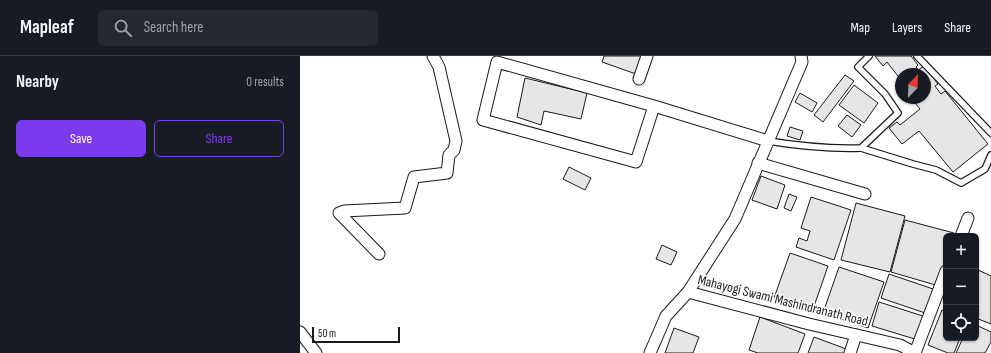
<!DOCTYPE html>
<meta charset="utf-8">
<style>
:root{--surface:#171b24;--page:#242831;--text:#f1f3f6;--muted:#9ea1a6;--line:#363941;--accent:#7c3aed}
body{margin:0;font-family:"Sofia Sans Condensed",sans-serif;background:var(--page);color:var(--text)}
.controls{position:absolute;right:12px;bottom:12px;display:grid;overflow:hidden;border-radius:6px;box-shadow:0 1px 3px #0004}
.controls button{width:36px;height:36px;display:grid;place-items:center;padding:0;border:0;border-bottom:1px solid var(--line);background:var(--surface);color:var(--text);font:20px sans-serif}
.compass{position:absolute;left:595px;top:12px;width:36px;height:36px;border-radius:50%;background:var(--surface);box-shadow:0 1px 3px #0004;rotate:23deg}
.scale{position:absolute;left:12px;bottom:10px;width:88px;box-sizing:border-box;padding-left:4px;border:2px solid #1a1a1a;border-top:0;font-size:11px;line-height:14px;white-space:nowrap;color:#1a1a1a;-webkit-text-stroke:3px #fff;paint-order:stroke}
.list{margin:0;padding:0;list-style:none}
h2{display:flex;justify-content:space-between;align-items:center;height:52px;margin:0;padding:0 16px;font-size:17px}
h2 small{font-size:13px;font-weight:400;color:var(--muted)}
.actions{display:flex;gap:8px;padding:12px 16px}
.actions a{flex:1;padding:9px 0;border:1px solid var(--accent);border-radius:6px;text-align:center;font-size:14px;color:var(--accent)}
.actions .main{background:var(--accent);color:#fff}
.icon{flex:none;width:22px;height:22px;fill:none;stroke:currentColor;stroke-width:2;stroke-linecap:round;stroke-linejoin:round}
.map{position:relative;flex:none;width:691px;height:297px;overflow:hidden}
header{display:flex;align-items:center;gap:24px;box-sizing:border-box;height:56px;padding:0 20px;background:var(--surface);border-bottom:1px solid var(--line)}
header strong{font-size:19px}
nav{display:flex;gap:22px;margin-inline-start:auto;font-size:14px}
.search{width:280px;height:36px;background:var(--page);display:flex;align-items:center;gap:10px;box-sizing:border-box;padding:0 14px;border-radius:6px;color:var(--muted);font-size:15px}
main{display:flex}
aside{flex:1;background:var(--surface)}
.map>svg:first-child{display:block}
.building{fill:#e6e6e6;stroke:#1a1a1a}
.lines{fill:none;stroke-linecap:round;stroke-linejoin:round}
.lane-casing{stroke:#1a1a1a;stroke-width:8}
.street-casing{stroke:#1a1a1a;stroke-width:13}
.lane{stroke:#fff;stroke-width:5.5}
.street{stroke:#fff;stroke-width:11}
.labels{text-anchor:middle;stroke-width:3;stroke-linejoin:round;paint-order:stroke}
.street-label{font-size:14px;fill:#1a1a1a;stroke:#fff}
</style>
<header>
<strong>Mapleaf</strong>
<div class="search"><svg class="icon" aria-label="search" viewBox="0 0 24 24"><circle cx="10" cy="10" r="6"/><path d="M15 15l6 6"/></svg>Search here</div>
<nav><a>Map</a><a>Layers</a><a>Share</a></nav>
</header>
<main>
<aside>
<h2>Nearby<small>0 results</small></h2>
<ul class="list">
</ul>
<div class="actions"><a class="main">Save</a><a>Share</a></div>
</aside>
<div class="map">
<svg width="691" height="297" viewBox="0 0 691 297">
<rect width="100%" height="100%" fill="#fff"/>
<g class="building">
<polygon points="304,0 343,0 336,18 302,6"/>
<polygon points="575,0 611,0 618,9 616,11 618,14 624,10 638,28 635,30 641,38 645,35 688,88 653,116 619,75 602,88 589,72 597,66 600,69 620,53 611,42 625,42 625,18 601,18 601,24 587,6 583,10"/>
<polygon points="545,19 554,25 523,66 514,59"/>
<polygon points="225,22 287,37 281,63 244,55 241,69 217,61"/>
<polygon points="554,29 578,47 564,67 539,49"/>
<polygon points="500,37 517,47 512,56 495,46"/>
<polygon points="547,59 561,69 552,81 538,70"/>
<polygon points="490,71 503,75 500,84 487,80"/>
<polygon points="269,111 291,122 285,134 263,123"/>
<polygon points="461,120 485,129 477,153 452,144"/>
<polygon points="489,138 497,141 491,155 484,152"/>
<polygon points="511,141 551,154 534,204 496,191 499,182 507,185 510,175 501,172"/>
<polygon points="556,147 605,160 590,216 541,204"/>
<polygon points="605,164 654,177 653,180 646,180 646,205 639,230 591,216"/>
<polygon points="362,189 377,196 371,209 356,203"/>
<polygon points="490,197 528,210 512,256 474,242"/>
<polygon points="539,211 584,226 568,272 523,257"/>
<polygon points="676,213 691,220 691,268 676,262"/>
<polygon points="589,218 636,234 628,258 581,242"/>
<polygon points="579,246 626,261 618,284 572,270"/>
<polygon points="642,254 646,256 646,282 660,282 654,297 648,297 628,289"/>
<polygon points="460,261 505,278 498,297 458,297 449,294"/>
<polygon points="676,269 691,276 691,286 685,297 656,297 663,282 676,282"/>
<polygon points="374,272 399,281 393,297 365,297"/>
<polygon points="514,281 549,294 548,297 508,297"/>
</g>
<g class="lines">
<defs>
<g id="lane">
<polyline points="617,0 691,77"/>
<path d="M468 85C499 90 530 93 561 92L598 57 585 38 558 11 569 0"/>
<polyline points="561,92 613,108 636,114 661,127 685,113 691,99"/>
</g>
<g id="street">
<polyline points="339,23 347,0"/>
<polyline points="354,50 336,106 183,64 197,6 354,50 468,85"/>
<polyline points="458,107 565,138"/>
<polyline points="661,180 668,162"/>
<polyline points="79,198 39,157 44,155 105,152 114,121 147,117 149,99 154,94 156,85 139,11 133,0"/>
<polyline points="388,236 509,268 600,289 615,297"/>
<polyline points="0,276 16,297"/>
<polyline points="350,297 366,260 388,236 435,163 502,6 501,0"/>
<polyline points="550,297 556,279"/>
<polyline points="615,297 646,215"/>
</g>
</defs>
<use href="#lane" class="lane-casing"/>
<use href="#street" class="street-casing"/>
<use href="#lane" class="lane"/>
<use href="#street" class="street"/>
</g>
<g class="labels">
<g class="street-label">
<text transform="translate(483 244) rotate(14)" y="5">Mahayogi Swami Mashindranath Road</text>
</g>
</g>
</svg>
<div class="controls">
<button>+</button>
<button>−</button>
<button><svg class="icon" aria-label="locate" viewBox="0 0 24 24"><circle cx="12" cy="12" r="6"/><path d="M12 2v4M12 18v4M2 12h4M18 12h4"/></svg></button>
</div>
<svg class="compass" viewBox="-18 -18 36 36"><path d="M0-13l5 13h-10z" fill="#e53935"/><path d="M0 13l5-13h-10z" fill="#9ea1a6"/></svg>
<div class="scale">50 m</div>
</div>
</main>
